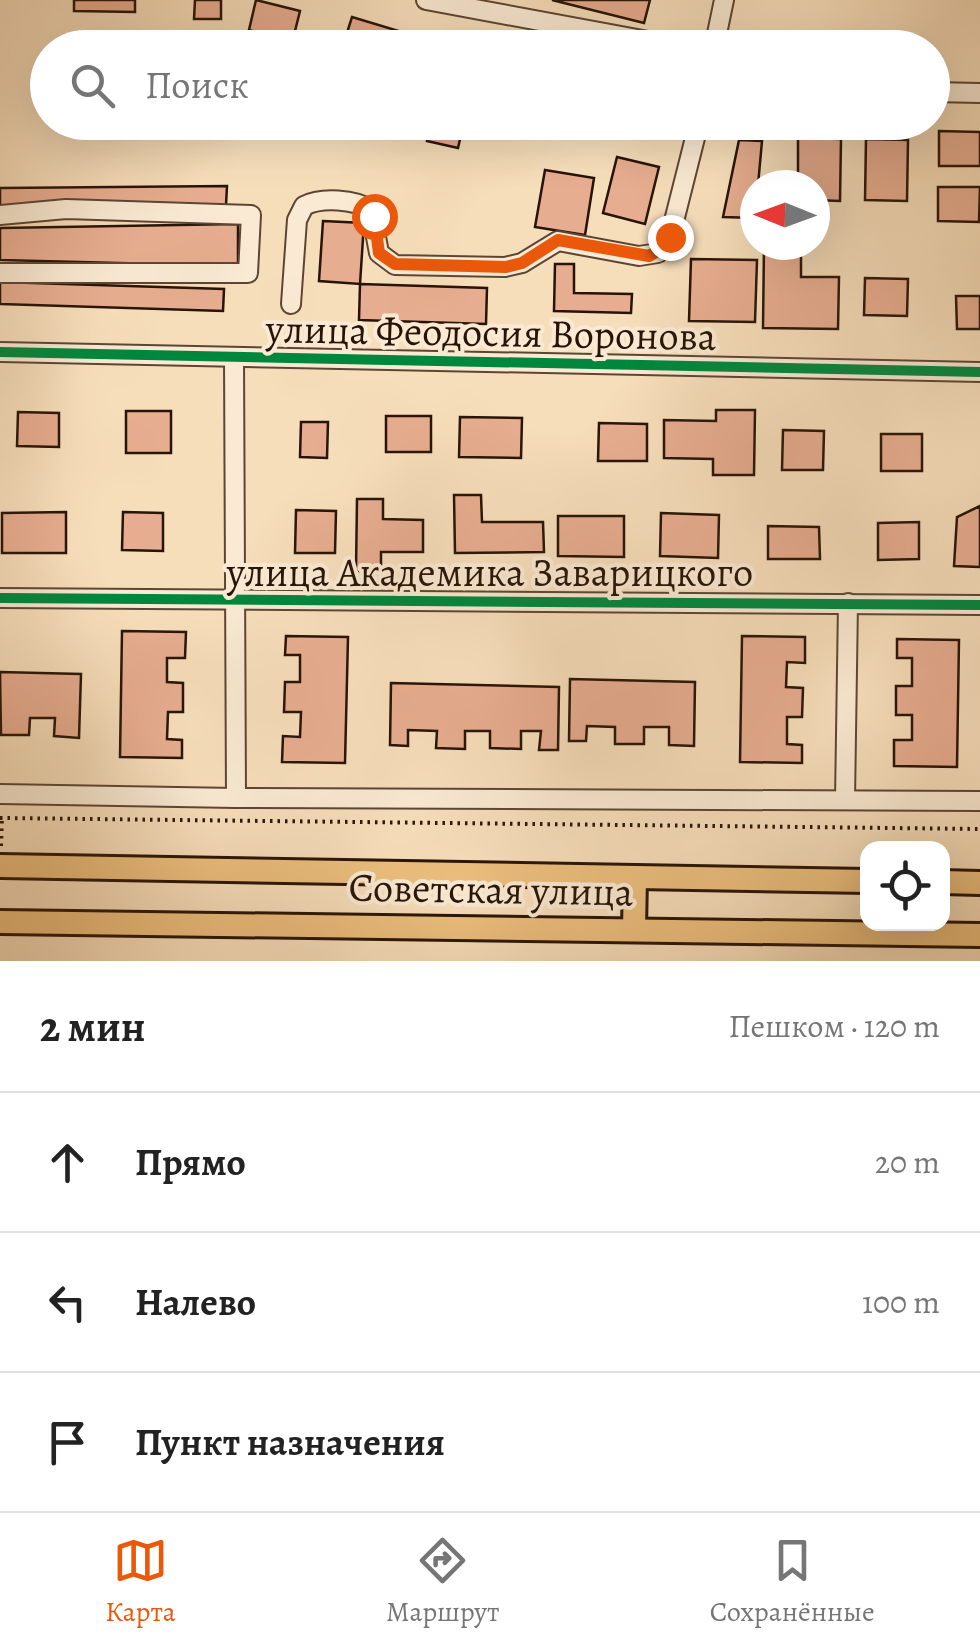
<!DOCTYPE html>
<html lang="ru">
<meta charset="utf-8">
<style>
:root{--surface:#fff;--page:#f6f6f6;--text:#222;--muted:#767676;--line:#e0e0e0;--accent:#ea580c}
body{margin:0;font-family:Alegreya,serif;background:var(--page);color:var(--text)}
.controls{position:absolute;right:30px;bottom:30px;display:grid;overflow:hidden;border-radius:20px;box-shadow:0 10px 40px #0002}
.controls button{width:90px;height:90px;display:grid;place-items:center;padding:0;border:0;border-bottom:2px solid var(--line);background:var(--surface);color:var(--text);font:50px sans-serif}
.compass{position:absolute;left:740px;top:170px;width:90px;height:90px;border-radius:50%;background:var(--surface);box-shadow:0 10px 40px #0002;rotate:271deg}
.stop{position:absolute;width:30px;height:30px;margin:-22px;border:8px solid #ea580c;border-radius:50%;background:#fff}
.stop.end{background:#ea580c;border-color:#fff;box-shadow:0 2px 10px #0008}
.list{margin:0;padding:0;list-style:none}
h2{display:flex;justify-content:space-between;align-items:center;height:130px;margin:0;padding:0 40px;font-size:42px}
h2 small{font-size:32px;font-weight:400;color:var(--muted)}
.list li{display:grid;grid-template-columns:65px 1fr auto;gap:30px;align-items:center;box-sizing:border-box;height:140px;padding:0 40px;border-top:2px solid var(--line)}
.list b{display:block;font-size:38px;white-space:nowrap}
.list em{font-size:32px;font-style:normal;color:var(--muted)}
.icon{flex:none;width:55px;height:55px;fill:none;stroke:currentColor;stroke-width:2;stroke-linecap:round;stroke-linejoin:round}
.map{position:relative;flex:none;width:980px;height:961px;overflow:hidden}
.search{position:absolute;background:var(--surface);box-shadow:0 10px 40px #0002;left:30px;right:30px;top:30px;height:110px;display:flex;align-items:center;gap:25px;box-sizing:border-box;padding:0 35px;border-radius:55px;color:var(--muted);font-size:38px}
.sheet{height:550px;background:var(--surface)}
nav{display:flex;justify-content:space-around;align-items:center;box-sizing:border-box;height:140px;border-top:2px solid var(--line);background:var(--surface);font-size:28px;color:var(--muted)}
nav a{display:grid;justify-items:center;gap:5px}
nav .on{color:var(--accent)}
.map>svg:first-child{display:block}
.building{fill:#e7ad90;stroke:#281406;stroke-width:2.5}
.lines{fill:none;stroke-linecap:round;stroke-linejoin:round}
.minor-casing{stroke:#5c4633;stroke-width:22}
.major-casing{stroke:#281406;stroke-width:28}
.path{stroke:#281406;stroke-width:4;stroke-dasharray:2.5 5;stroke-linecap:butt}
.minor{stroke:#faead3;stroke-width:18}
.major{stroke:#ecbf7e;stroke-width:22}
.cycleway-casing{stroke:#faead3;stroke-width:16}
.cycleway{stroke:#00873e;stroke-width:10}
.route{stroke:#ea580c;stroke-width:12}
.labels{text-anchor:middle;stroke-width:8;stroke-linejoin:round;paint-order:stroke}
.street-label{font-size:40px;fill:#281406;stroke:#faead3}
</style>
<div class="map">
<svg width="980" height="961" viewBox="0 0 980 961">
<rect width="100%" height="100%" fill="#f7debb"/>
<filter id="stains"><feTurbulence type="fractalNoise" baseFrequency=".002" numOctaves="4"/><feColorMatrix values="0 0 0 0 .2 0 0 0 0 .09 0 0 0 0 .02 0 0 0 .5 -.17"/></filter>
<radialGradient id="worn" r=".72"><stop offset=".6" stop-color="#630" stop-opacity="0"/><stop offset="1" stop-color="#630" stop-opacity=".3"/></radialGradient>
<g class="building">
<polygon points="74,0 135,0 135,12 74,11"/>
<polygon points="195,0 221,0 221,19 194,19"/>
<polygon points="256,0 300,11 292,43 249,30"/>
<polygon points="552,0 650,0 644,23"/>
<polygon points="352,17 412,35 408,48 365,48 344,42"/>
<polygon points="431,122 464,122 458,148 427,141"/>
<polygon points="939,131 980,132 980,166 939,166"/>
<polygon points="798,138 841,139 840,201 815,200 815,185 798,185"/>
<polygon points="866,139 908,140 907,201 865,200"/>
<polygon points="739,140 762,141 755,218 723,217"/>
<polygon points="617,157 659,167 645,224 603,213"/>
<polygon points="545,170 594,178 585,235 535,227"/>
<polygon points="227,186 226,205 57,203 0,208 0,188"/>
<polygon points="938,187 980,187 979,222 938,221"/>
<polygon points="323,221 364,223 360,284 319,281"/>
<polygon points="238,224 238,266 0,260 0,228"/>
<polygon points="764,245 801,245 801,277 839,277 838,329 763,328"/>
<polygon points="691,259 757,260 755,322 689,321"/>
<polygon points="555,264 574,264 574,293 632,294 631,313 554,311"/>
<polygon points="865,278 908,279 907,316 864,315"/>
<polygon points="0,282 224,289 223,311 0,304"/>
<polygon points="360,284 487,288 486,324 359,320"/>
<polygon points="956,296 980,296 980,329 957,329"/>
<polygon points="716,410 755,410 754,475 713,475 713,459 664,458 664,420 716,421"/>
<rect x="126" y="411" width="45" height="42"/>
<polygon points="18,412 59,413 59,447 17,446"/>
<rect x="386" y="416" width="45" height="36"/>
<polygon points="460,417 522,418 521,458 459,457"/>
<polygon points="301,422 328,422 327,458 300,457"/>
<polygon points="599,423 647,424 647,461 598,461"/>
<polygon points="783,430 824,431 823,470 782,470"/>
<rect x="881" y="434" width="41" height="37"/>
<polygon points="454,495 481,495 482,522 543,522 544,552 455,553"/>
<polygon points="357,499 383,499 383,519 423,520 423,552 381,552 381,571 356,571"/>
<polygon points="980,506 980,567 954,566 957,517"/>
<polygon points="296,510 336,511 335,553 295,553"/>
<polygon points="66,512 66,553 2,553 2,513"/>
<polygon points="123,512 163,513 163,551 122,550"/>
<polygon points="661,513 719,515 718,558 660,556"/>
<polygon points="558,516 624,516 624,557 558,556"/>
<polygon points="919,522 919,559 878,560 878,523"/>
<polygon points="768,526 819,527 820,559 768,559"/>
<polygon points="122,631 186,632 185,658 167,658 167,682 183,683 183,712 168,712 167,739 182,740 182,758 120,757"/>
<polygon points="286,636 348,637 345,763 282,762 283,736 300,737 301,712 284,712 285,682 300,682 300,655 285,655"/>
<polygon points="742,636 805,637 805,663 787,662 786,687 803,688 802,717 787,717 787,744 802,745 802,763 740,762"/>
<polygon points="897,639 959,640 957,767 894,766 894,740 912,740 912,715 896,715 896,686 912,686 912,658 897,658"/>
<polygon points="0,672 81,674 79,738 54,736 55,718 30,718 29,735 1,735"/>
<polygon points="570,679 695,682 694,746 669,745 669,727 644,727 644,744 615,744 615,727 587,726 586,741 569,741"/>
<polygon points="391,683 559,687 558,750 539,750 541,731 521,731 521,749 490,748 490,731 465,731 465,749 436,748 437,731 408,730 408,746 390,745"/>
</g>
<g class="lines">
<defs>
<g id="minor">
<polyline points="426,0 686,48"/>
<polyline points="714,48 724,0"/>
<polyline points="932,92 980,93"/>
<polyline points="0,215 66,209 251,215 248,273 0,273"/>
<path d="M291 304 297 220 304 206C321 197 355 199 371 210L379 253 395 265 505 267 522 263 558 241 639 256 658 253 670 237 699 122"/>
<polyline points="0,352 980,372"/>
<polyline points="0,598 980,605"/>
<polyline points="0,794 236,798 234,357"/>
<polyline points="236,798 980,801"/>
<polyline points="845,800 848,603"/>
</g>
<g id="major">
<polyline points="0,866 868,881"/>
<polyline points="942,882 980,883"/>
<polyline points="0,922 980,935"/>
<polyline points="634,929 635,877"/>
</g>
</defs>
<use href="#minor" class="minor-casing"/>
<use href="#major" class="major-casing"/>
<g class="path">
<polyline points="0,818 980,829"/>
<polyline points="1,846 2,818"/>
</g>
<use href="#minor" class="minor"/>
<use href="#major" class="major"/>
<defs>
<g id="cycleway">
<polyline points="0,352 980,372"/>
<polyline points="0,598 980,605"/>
</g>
</defs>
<use href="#cycleway" class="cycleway-casing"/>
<use href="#cycleway" class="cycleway"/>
</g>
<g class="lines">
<polyline class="route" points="374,216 379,253 395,264 506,267 522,263 558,240 649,256 666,246 670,237"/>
</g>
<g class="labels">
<g class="street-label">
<text transform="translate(491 332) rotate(1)" y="14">улица Феодосия Воронова</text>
<text x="490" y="586">улица Академика Заварицкого</text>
<text transform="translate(491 889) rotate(1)" y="14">Советская улица</text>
</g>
</g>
<rect width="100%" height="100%" filter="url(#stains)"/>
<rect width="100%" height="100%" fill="url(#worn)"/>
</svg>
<div class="controls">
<button><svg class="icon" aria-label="locate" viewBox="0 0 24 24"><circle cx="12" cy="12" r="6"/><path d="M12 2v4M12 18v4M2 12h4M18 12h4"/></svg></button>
</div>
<svg class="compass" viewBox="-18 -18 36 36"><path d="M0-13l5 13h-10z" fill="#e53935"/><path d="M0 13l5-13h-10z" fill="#767676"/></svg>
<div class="stop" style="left:374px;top:216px"></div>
<div class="stop end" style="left:670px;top:237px"></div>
<div class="search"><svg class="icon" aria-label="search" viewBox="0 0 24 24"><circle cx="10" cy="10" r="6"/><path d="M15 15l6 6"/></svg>Поиск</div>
</div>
<section class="sheet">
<h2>2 мин<small>Пешком · 120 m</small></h2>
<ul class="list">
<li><svg class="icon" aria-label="ahead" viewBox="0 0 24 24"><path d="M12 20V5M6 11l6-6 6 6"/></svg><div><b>Прямо</b></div><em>20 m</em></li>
<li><svg class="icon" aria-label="left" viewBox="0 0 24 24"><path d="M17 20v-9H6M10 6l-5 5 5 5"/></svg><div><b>Налево</b></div><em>100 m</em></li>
<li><svg class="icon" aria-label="arrive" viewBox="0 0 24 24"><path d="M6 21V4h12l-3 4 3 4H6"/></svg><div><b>Пункт назначения</b></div></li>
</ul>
</section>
<nav>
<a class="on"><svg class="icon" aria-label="map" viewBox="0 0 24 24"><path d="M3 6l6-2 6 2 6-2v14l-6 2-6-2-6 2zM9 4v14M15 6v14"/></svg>Карта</a>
<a><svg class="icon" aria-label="directions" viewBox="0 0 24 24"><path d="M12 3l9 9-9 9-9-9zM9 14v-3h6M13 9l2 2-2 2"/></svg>Маршрут</a>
<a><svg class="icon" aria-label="saved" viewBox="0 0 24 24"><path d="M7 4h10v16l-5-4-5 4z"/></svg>Сохранённые</a>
</nav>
